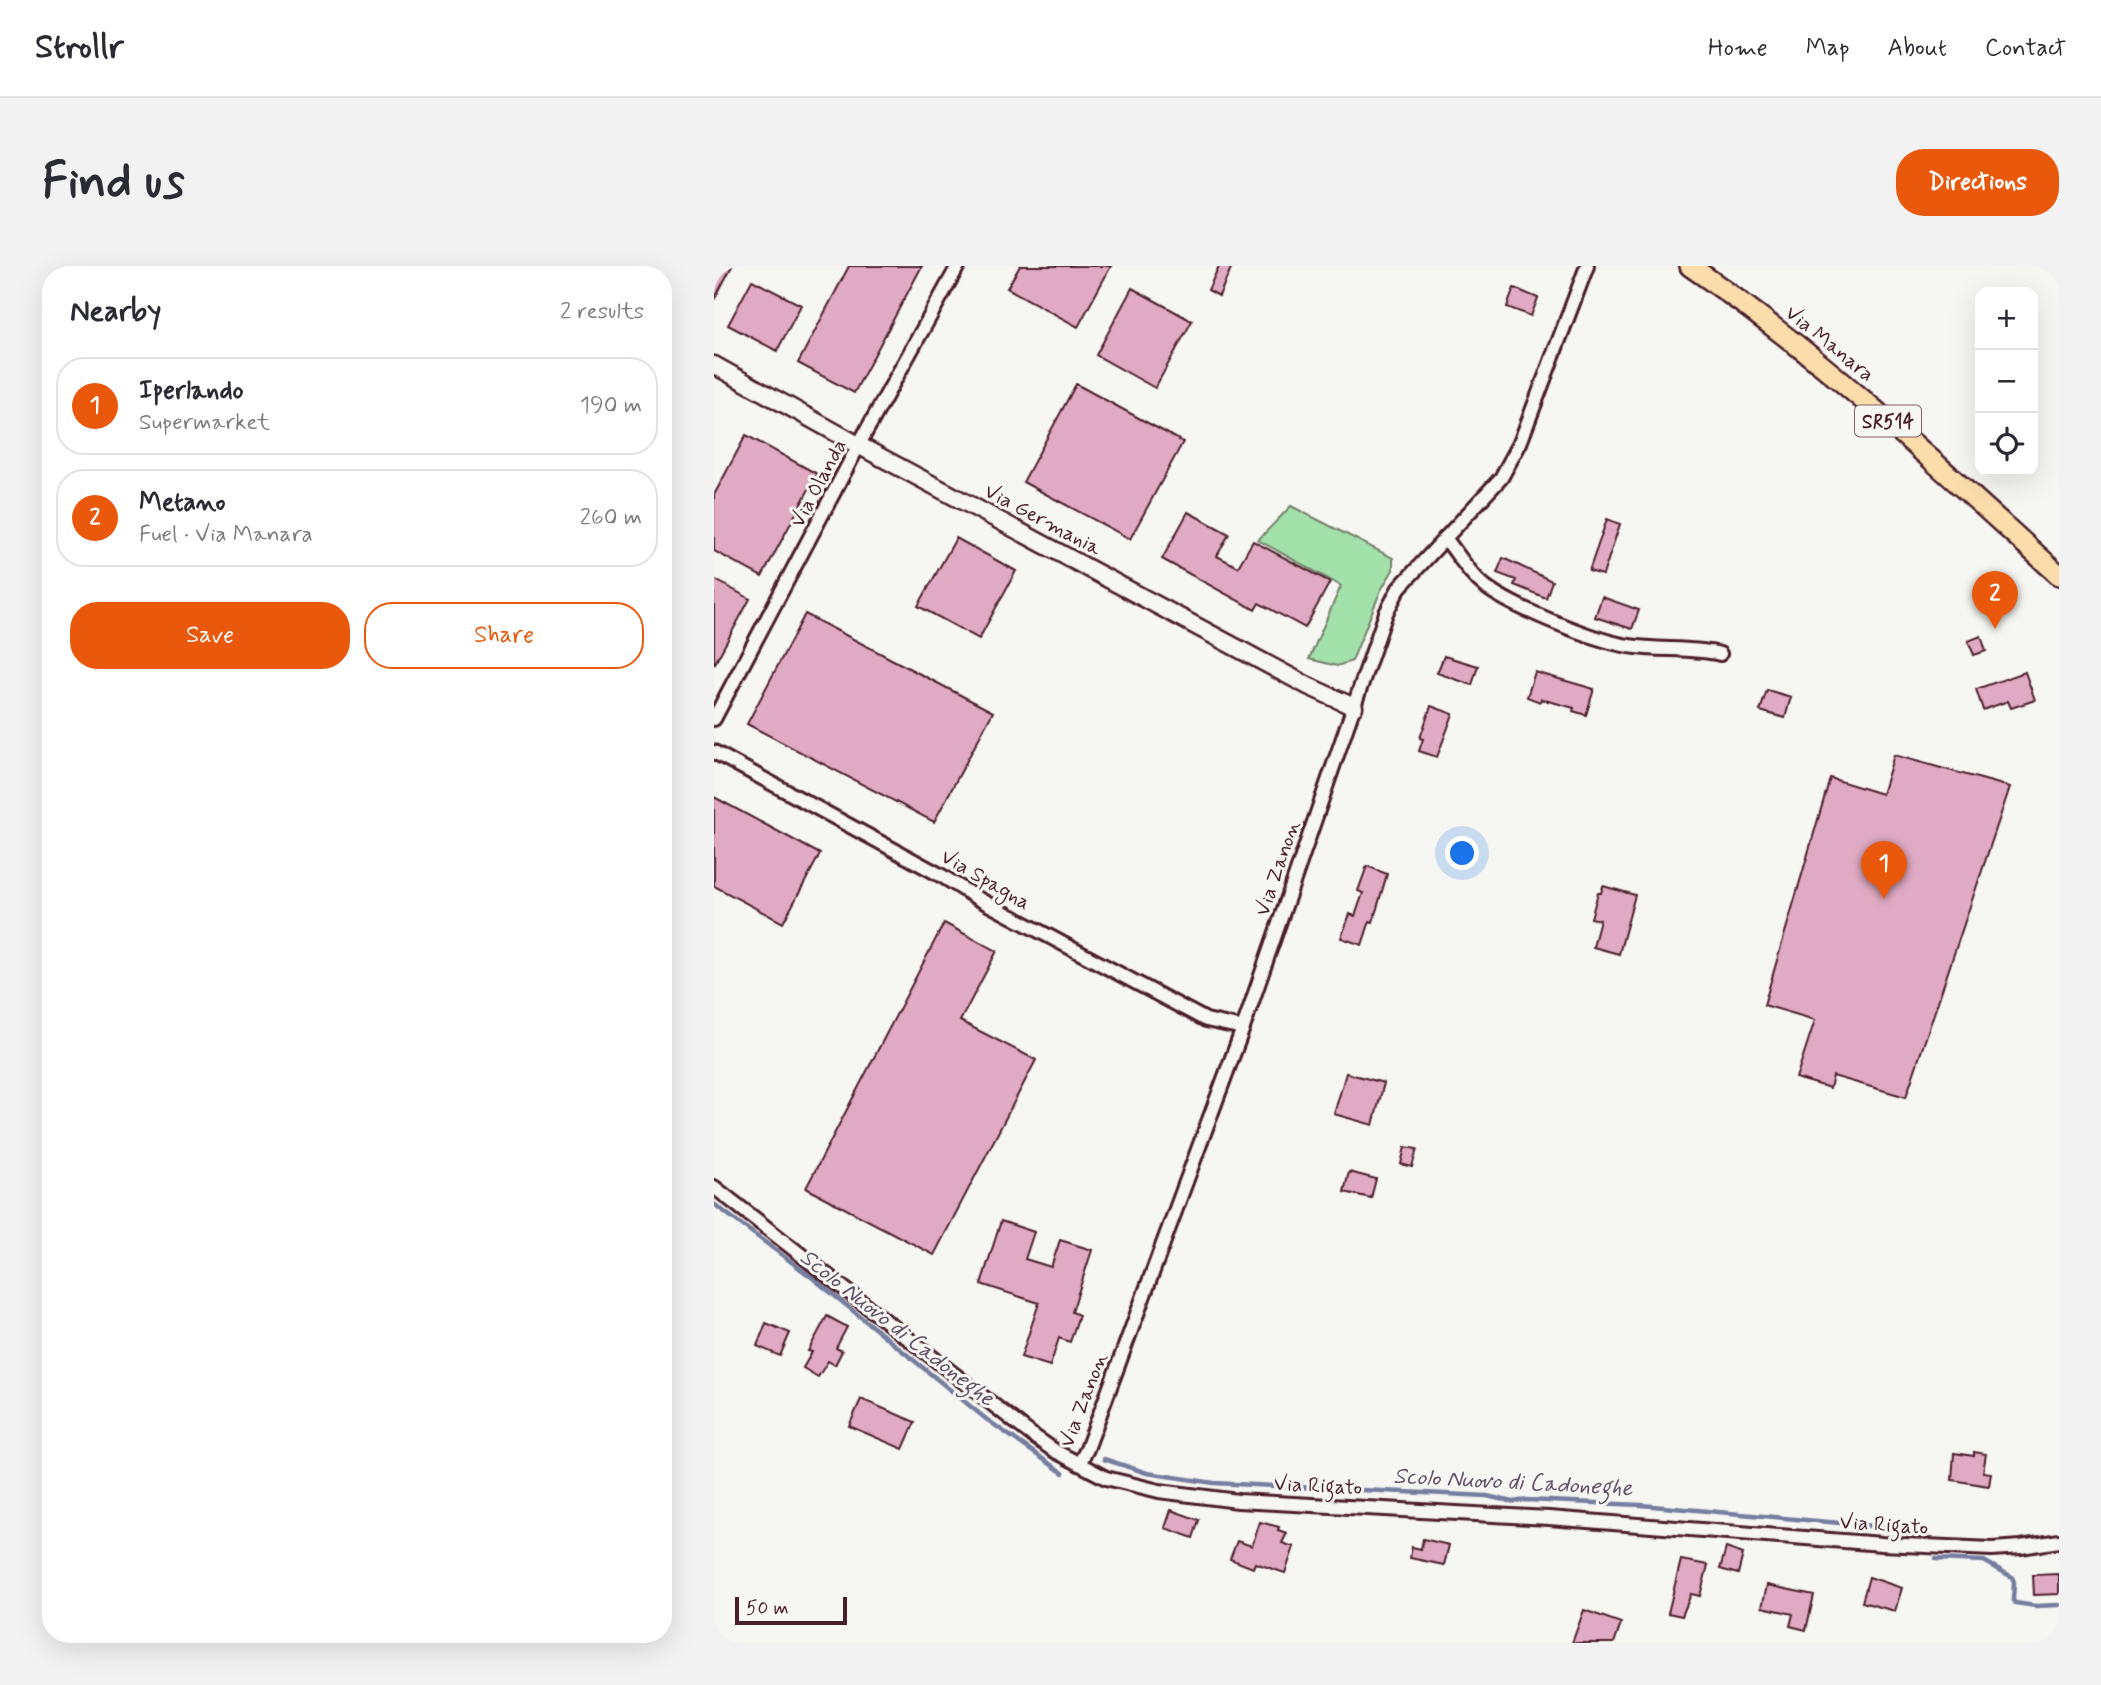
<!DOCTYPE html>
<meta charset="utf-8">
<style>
:root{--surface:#fff;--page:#f2f2f3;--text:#2b2b33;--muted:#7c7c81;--line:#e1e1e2;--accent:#ea580c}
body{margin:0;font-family:Mynerve,sans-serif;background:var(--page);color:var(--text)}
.controls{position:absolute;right:21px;top:21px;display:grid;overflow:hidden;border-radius:14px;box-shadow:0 7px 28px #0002}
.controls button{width:63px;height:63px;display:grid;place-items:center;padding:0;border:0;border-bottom:2px solid var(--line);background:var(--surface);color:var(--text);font:35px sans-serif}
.scale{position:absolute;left:21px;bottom:18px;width:112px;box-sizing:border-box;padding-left:7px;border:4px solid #4a1f2b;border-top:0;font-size:19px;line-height:24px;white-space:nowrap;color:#4a1f2b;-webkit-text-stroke:5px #f6f6f2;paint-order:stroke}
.you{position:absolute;left:749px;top:588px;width:24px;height:24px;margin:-18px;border:5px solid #fff;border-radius:50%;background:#1a73e8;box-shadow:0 0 0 10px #1a73e833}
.badge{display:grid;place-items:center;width:46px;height:46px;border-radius:50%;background:var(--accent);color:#fff;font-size:23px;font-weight:700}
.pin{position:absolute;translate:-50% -58px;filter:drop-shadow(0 2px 4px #0008)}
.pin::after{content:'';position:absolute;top:37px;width:24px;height:21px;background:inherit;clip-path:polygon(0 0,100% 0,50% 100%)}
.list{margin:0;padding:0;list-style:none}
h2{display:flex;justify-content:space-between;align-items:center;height:91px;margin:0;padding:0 28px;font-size:30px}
h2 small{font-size:23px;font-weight:400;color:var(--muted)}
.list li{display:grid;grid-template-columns:46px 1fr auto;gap:21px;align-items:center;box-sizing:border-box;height:98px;margin:0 14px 14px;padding:0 14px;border:2px solid var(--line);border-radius:28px}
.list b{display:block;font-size:26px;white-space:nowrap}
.list p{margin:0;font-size:23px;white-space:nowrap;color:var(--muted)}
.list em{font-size:23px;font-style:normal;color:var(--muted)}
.actions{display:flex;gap:14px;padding:21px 28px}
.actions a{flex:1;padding:16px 0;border:2px solid var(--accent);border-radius:28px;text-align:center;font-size:24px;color:var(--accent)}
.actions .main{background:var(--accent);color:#fff}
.icon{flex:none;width:38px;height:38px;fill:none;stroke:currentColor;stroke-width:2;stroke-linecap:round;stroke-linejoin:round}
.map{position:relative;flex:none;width:1345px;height:1377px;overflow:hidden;border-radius:28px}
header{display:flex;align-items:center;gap:42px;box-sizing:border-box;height:98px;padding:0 35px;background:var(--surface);border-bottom:2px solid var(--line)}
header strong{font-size:33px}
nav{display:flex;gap:38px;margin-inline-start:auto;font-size:24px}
.intro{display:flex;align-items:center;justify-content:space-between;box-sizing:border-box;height:168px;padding:0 42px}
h1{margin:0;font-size:49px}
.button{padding:18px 32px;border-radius:28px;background:var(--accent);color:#fff;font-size:24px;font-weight:700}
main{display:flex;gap:42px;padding:0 42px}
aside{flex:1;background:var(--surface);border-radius:28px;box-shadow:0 7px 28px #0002}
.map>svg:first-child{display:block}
.green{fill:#a2e1aa;stroke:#76806a;stroke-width:2}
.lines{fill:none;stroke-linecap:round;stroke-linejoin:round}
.stream{stroke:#757e9e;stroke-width:4.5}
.building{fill:#e0aac3;stroke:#4a1f2b;stroke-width:2}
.minor-casing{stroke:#4a1f2b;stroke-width:18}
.tertiary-casing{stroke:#4a1f2b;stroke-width:21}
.primary-casing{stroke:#4a1f2b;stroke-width:24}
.minor{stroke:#f6f6f2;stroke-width:12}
.tertiary{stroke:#f6f6f2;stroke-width:16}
.primary{stroke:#faddab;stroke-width:19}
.labels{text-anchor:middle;stroke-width:6;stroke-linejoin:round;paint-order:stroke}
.shield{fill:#f6f6f2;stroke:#7e6067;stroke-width:2}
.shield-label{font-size:19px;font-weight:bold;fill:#4a1f2b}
.street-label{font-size:21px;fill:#4a1f2b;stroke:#f6f6f2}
.water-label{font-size:23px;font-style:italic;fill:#604f65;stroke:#f6f6f2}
</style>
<header>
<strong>Strollr</strong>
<nav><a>Home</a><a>Map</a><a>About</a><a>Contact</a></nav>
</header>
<div class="intro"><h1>Find us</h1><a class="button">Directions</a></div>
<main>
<aside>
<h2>Nearby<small>2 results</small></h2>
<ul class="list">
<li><span class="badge">1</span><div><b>Iperlando</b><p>Supermarket</p></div><em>190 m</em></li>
<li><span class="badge">2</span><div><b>Metano</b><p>Fuel · Via Manara</p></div><em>260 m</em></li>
</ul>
<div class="actions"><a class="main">Save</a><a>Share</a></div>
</aside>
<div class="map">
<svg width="1345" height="1377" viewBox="0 0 1345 1377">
<rect width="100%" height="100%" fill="#f6f6f2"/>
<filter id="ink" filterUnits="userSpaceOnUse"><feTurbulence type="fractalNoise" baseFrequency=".0143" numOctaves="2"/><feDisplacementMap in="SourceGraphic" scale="14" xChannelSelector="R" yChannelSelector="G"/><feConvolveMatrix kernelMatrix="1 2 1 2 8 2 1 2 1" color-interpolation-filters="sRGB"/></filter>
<g filter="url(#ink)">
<polygon class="green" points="577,240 679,292 679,304 667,324 638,395 623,400 595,393 627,320 544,274"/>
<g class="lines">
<g class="stream">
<polyline points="0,938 100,1013 272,1153 349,1207"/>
<polyline points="390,1193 433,1207 500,1217 773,1230 799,1236 812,1234 927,1239 1193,1263 1206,1264 1209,1267"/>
<polyline points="1222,1293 1270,1295 1298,1311 1300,1316 1299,1334 1301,1337 1322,1340 1345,1339"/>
</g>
</g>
<g class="building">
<polygon points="0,0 18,0 0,34"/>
<polygon points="135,0 208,0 140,127 84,97"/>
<polygon points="306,0 397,0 364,61 293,22"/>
<polygon points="505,0 518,0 505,30 494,24"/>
<polygon points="38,14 87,39 63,85 14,59"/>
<polygon points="418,22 478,55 441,122 382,89"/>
<polygon points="800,22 824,32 817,50 793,41"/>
<polygon points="362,118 469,176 416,273 309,216"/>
<polygon points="32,169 103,208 48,311 0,285 0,229"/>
<polygon points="474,246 515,268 503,290 524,301 539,275 616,316 591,362 545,337 541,344 448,293"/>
<polygon points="893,253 906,258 889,309 875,305"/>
<polygon points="242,272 302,305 265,373 204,340"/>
<polygon points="789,292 838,315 832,332 800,319 802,314 783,307"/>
<polygon points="0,313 36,333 0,399"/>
<polygon points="888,331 925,344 918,363 881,351"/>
<polygon points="91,348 279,446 220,556 33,458"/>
<polygon points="1267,370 1272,385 1260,389 1254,375"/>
<polygon points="730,390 764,400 758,419 723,407"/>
<polygon points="821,406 880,423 872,449 859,445 860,442 827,433 826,436 813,431"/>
<polygon points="1311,406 1321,434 1297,442 1294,435 1269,444 1262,423"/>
<polygon points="1053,424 1077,431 1071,452 1046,445"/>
<polygon points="717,440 739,448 723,491 705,485 709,473 706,472"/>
<polygon points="1180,489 1296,521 1192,831 1119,810 1116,822 1082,812 1101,754 1050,739 1116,512 1168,528"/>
<polygon points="0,531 106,588 69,657 0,620"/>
<polygon points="653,600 673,608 659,656 656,655 648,679 627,672 636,648 641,650 649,627 644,625"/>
<polygon points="889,620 921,629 905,688 879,681 886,654 877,652 884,627 887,627"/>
<polygon points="230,657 283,685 246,755 322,794 220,989 92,922"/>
<polygon points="632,807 670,817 659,859 620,848"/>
<polygon points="691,881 703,883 698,901 687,898"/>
<polygon points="635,906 662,913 657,932 630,926"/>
<polygon points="287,955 320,966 311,993 337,1001 346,974 378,984 358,1046 365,1049 356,1076 345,1072 336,1100 307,1091 325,1037 267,1018"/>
<polygon points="113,1050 133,1061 122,1082 128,1085 121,1099 114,1095 104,1111 89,1102 98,1086 94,1085"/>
<polygon points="52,1057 76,1067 66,1090 43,1080"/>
<polygon points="147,1133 201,1156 189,1183 135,1160"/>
<polygon points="1260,1186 1272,1188 1269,1206 1277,1207 1275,1220 1238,1214 1240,1187 1260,1190"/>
<polygon points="457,1244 485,1254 479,1272 451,1262"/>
<polygon points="546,1256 565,1261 564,1264 573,1267 568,1277 580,1281 571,1307 541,1297 539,1302 516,1293 523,1275 538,1280"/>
<polygon points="709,1273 735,1279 730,1299 696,1292 698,1281 707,1283"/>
<polygon points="1012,1282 1029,1288 1024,1308 1006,1303"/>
<polygon points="967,1294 994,1299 986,1330 977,1328 968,1350 954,1347"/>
<polygon points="1345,1308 1345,1328 1320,1329 1319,1309"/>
<polygon points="1155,1311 1188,1322 1181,1345 1148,1336"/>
<polygon points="1053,1319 1100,1329 1092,1364 1076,1360 1079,1348 1048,1341"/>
<polygon points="870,1344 907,1357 900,1377 858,1377"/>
</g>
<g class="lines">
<defs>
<g id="minor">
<path d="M731 272C744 288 755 308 772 321 800 342 881 375 915 380 946 385 976 381 1006 388"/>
<polyline points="0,453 149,171 244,0"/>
<polyline points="0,486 228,610 263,632 492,754 529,762"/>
<polyline points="0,921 318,1169 341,1185 392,1212 445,1225 524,1235 835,1252 1168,1278 1278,1283 1307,1281 1345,1275"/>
<polyline points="365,1198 373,1183 529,762 672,347 685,322 787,212 806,177 873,0"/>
</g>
<polyline id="tertiary" points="0,99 146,180 594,420 640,441"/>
<path id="primary" d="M976 0C1109 91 1226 201 1345 309"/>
</defs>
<use href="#minor" class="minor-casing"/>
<use href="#tertiary" class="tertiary-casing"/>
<use href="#primary" class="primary-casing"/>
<use href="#minor" class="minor"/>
<use href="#tertiary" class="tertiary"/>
<use href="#primary" class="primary"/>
</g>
</g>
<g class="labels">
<rect class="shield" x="1141" y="139.5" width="66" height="31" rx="5"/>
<g class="shield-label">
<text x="1174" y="162">SR514</text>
</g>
<g class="street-label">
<text transform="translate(1116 77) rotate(39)" y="7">Via Manara</text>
<text transform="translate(104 217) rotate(-62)" y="7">Via Olanda</text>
<text transform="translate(329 253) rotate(28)" y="7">Via Germania</text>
<text transform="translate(563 602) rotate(-71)" y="7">Via Zanon</text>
<text transform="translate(272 613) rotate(30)" y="7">Via Spagna</text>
<text transform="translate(369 1134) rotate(-69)" y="7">Via Zanon</text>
<text transform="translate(604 1219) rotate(3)" y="7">Via Rigato</text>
<text transform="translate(1170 1258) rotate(4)" y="7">Via Rigato</text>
</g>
<g class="water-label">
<text transform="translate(184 1061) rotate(38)" y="8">Scolo Nuovo di Cadoneghe</text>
<text transform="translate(799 1215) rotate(3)" y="8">Scolo Nuovo di Cadoneghe</text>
</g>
</g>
</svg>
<div class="controls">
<button>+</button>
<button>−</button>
<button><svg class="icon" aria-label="locate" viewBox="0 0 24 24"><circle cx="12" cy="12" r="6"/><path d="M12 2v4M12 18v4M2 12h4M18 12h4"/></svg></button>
</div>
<div class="scale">50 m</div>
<div class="you"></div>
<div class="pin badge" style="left:1170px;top:633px">1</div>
<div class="pin badge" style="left:1281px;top:363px">2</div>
</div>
</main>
